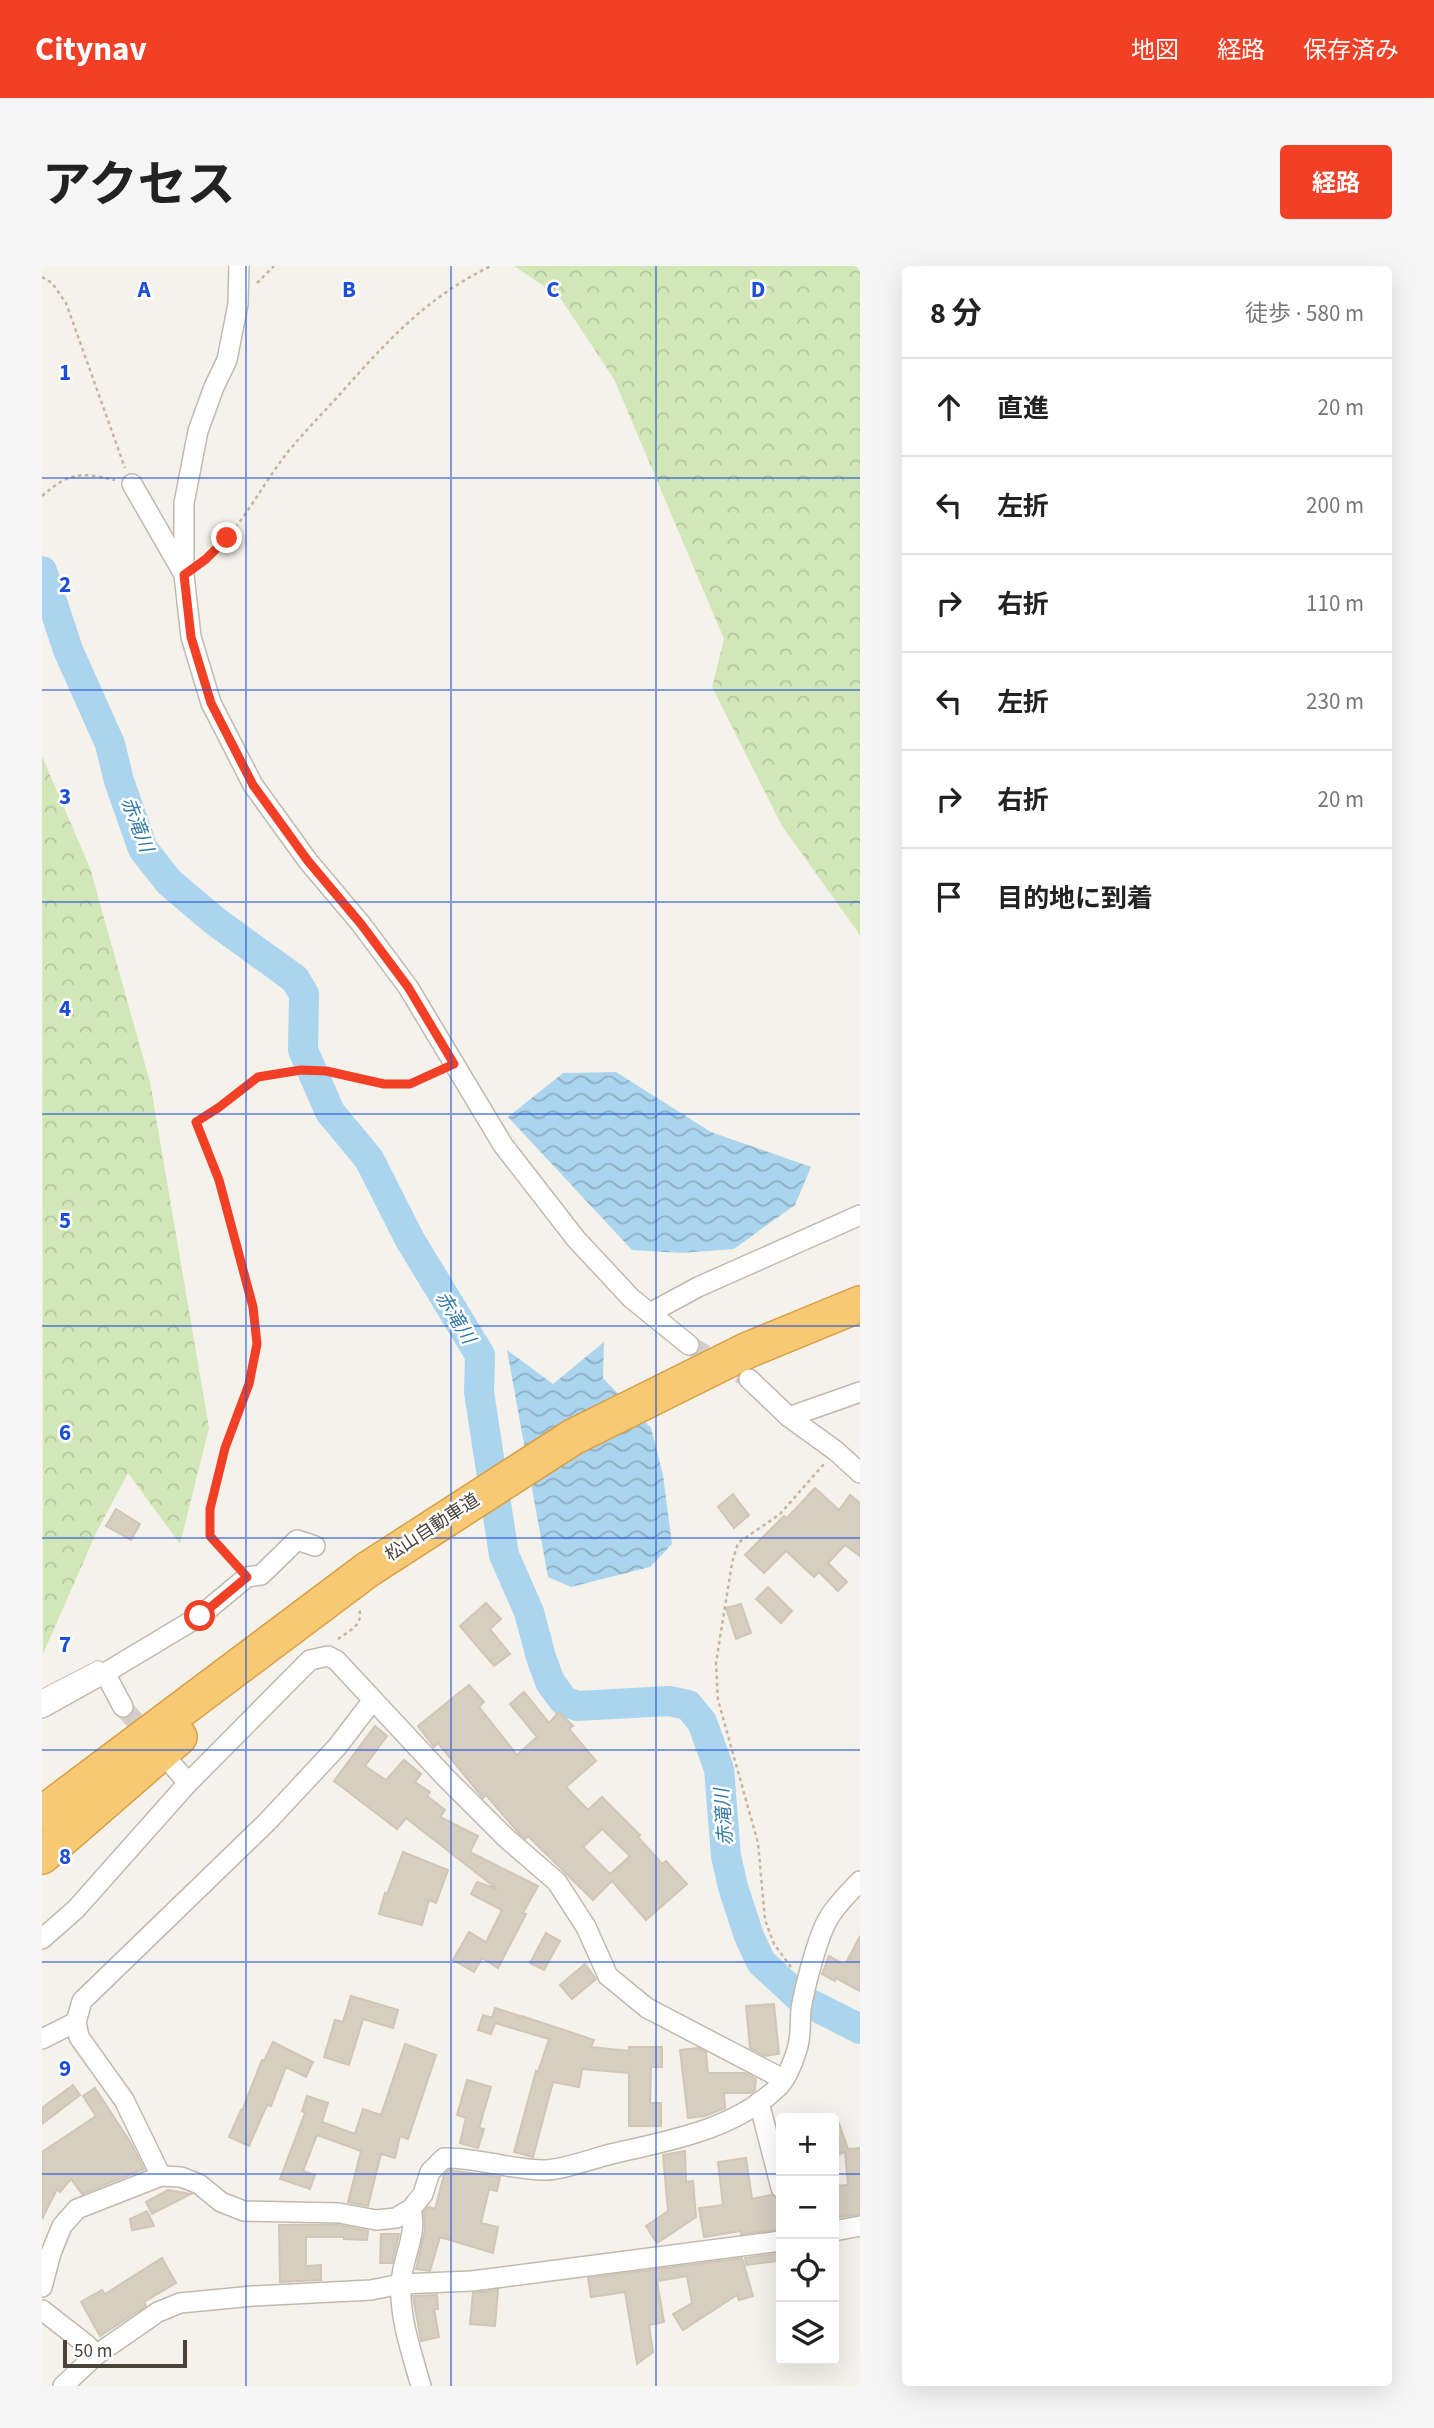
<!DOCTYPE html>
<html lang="ja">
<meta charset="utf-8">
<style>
:root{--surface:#fff;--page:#f6f6f6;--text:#222;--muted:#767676;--line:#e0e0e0;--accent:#f14026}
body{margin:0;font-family:"Source Sans 3","Noto Sans JP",sans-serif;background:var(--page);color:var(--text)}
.controls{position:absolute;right:21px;bottom:21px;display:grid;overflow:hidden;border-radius:7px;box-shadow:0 7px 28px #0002}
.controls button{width:63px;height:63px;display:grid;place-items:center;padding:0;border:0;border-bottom:2px solid var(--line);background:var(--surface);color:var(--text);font:35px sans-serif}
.scale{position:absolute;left:21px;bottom:18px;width:124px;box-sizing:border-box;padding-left:7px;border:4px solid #494339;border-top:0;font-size:19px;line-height:24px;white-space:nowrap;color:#494339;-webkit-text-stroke:5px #fff;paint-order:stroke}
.stop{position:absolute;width:21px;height:21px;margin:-16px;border:5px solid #f14026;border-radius:50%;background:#fff}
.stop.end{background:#f14026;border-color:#fff;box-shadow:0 2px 7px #0008}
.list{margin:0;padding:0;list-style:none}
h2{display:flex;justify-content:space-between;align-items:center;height:91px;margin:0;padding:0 28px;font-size:30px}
h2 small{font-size:23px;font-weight:400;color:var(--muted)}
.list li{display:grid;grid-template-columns:46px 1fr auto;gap:21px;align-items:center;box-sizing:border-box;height:98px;padding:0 28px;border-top:2px solid var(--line)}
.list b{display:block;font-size:26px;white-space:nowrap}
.list em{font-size:23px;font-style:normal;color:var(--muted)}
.icon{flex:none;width:38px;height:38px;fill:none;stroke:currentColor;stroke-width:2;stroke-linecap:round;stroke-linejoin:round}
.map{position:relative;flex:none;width:818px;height:2120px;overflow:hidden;border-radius:7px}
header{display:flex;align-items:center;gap:42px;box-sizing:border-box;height:98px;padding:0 35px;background:var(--accent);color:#fff}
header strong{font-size:33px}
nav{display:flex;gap:38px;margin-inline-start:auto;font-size:24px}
.intro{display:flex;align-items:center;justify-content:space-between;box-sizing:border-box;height:168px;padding:0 42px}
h1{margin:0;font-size:49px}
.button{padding:18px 32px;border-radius:7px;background:var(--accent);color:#fff;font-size:24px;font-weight:700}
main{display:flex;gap:42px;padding:0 42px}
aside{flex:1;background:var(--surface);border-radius:7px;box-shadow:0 7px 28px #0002}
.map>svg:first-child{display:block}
.forest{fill:url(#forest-crowns)}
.water{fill:url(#water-waves)}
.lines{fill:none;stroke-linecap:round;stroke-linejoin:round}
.river{stroke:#abd4ee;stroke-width:30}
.building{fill:#d6cec1;stroke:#d1c5b5;stroke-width:2;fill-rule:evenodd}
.street-tunnel{stroke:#d3cfc8;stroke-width:19;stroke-dasharray:19 10;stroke-linecap:butt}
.lane-casing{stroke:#c0baae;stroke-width:12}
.street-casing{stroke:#c0baae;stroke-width:22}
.highway-casing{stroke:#d89e43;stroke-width:38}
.path{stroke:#c2b5a0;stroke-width:2.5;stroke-dasharray:3.5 3.5;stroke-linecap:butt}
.lane{stroke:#fff;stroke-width:10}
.street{stroke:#fff;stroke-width:19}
.highway{stroke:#f8c974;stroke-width:35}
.route{stroke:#f14026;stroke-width:9}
.grid{fill:none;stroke:#1d4ed8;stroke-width:2;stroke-opacity:0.55}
.labels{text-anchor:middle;stroke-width:5;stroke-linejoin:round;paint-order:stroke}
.street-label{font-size:18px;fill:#494339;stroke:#fff}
.water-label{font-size:19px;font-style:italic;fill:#337aaa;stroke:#fff}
.grid-label{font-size:23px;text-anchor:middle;font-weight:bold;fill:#1d4ed8;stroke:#fff;stroke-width:5;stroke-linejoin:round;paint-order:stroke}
</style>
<header>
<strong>Citynav</strong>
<nav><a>地図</a><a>経路</a><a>保存済み</a></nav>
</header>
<div class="intro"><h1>アクセス</h1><a class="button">経路</a></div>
<main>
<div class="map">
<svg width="818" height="2120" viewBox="0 0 818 2120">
<defs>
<pattern id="forest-crowns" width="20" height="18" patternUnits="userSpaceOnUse" patternTransform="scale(1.75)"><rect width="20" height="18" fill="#d2e7b7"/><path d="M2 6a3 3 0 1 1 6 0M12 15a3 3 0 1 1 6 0" fill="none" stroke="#b6c79e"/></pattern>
<pattern id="water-waves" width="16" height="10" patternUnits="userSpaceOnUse" patternTransform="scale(1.75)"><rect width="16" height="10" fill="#abd4ee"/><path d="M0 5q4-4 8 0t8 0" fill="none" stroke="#8daec2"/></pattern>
</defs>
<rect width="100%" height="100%" fill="#f5f2ec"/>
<g class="forest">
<polygon points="472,0 818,0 818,669 740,560 670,421 682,373 572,113 517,30"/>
<polygon points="0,490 48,602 108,816 167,1162 138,1278 86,1207 55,1265 1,1388"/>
</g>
<g class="water">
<polygon points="574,806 669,866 769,901 753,939 692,983 640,987 590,984 466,851 521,807"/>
<polygon points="562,1076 561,1112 609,1162 621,1209 630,1278 608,1301 529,1321 506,1311 465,1084 511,1118"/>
</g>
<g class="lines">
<polyline class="river" points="0,305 26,384 68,478 77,515 101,583 127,616 173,655 253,713 262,728 261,784 288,846 327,893 368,974 438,1089 437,1126 462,1289 487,1346 499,1391 508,1416 522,1435 535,1440 627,1435 646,1439 660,1456 677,1503 684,1590 691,1621 707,1670 719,1696 759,1733 818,1763"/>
</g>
<g class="building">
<polygon points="773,1222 797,1244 808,1229 818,1237 818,1290 803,1279 786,1297 805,1316 796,1325 777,1306 772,1311 744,1285 722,1307 703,1289 742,1250 745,1252"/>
<polygon points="691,1228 707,1249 692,1262 676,1241"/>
<polygon points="74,1243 98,1258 89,1274 64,1260"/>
<polygon points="726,1321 750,1345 739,1357 714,1333"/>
<polygon points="444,1337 459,1353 448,1363 468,1388 452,1400 418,1360"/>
<polygon points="699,1338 709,1367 694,1373 684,1342"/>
<path d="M427 1419 442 1436 437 1441 475 1489 495 1471 468 1438 482 1426 507 1457 517 1446 531 1460 527 1463 554 1495 524 1521 546 1544 560 1531 598 1569 596 1571 620 1598 624 1595 645 1618 604 1654 570 1615 551 1634 486 1570 483 1573 474 1564 444 1529 441 1532 396 1477 392 1481 376 1460ZM560 1563 588 1590 568 1608 541 1581Z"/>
<polygon points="333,1460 345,1470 323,1500 344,1514 362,1494 379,1508 373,1516 388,1526 385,1530 403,1544 398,1551 436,1570 428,1586 496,1620 481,1647 484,1648 456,1702 440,1692 432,1706 411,1694 427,1666 444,1676 460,1644 429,1628 435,1616 455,1623 364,1552 355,1563 292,1515"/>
<polygon points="361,1586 406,1604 394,1637 387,1634 380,1659 337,1648 343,1627 345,1628"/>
<polygon points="504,1667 518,1675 502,1704 488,1697"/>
<polygon points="818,1670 818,1725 794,1712 793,1715 780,1708 787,1690 803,1699"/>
<polygon points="543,1698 554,1713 530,1733 518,1719"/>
<polygon points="309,1730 356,1744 351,1762 321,1753 307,1799 282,1791 293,1754 301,1756"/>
<polygon points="732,1738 737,1788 723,1790 708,1782 704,1740"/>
<polygon points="453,1742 478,1750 475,1754 480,1750 552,1774 549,1781 587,1785 587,1781 620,1781 620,1801 609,1801 608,1837 619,1837 619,1860 587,1860 587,1807 540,1803 537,1821 511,1816 491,1891 472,1886 494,1805 496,1806 507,1773 453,1757 449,1768 436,1764 441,1749 450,1752"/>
<polygon points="231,1776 271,1796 264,1811 244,1801 229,1840 225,1839 207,1880 187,1871 199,1844 200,1845 220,1794 222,1795"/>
<polygon points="363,1778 394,1789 366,1873 358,1870 353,1892 339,1888 326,1940 306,1936 319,1885 275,1869 261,1905 273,1909 268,1923 238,1913 263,1847 260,1845 265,1830 286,1837 280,1856 313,1868 321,1843 339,1849"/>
<polygon points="656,1782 664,1786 666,1807 703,1807 714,1813 713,1824 708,1827 682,1827 683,1842 663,1850 646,1852 638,1784"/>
<polygon points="425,1814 449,1821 437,1862 442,1863 436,1882 418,1877 424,1852 415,1849"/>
<polygon points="31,1819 38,1829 0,1858 0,1842"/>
<polygon points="53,1822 90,1879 102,1903 40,1928 29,1913 18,1926 15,1923 0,1953 0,1886 54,1850 41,1830"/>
<polygon points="792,1849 794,1849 806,1883 818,1882 818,1948 792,1952 792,1920 806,1919 803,1886 792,1890"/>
<polygon points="643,1885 644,1916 651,1915 654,1951 615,1977 604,1960 626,1945 621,1889"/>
<polygon points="704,1892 710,1933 729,1929 739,1934 739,1963 699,1968 699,1965 662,1971 657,1942 681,1939 676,1896"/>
<polygon points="407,1904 458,1911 455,1925 447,1923 439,1957 456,1961 451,1987 398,1971 388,2005 374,2003 383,1964 382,1946 386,1941 393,1943 402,1909"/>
<polygon points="126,1924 149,1928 110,1948 104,1936"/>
<polygon points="105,1945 112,1960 90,1964 88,1953"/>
<polygon points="237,1959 296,1959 326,1965 325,1974 302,1973 302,1971 264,1971 264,2000 279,1999 279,2014 238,2016"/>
<polygon points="339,1968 357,1968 350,1997 338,1997"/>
<polygon points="739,1987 739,1993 736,1995 704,1999 703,1992"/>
<polygon points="120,1992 134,2017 102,2036 104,2040 58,2070 39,2036 60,2024 63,2028"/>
<polygon points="700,1992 711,2030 697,2034 695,2029 641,2064 631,2048 650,2037 645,2010 615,2015 622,2056 607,2059 611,2086 595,2098 583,2026 549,2031 546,2012"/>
<polygon points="456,2024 453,2060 428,2058 431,2027"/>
<polygon points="395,2029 396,2043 392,2043 397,2071 379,2075 371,2030"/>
</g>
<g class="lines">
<g class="street-tunnel">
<polyline points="647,1079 707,1113"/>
<polyline points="81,1441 110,1475"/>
</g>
<defs>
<polyline id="lane" points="0,1429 56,1400 63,1407"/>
<g id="street">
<polyline points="197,0 196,38 185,94 172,121 156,165 142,237 142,309 149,371 169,437 211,519 266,595 319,658 366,721 461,879 534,973 589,1032 647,1079"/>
<polyline points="90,218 140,305"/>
<polyline points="608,1047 656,1021 818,949"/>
<polyline points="707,1113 747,1151 794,1185 818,1207"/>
<polyline points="747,1151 818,1126"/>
<polyline points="63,1407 81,1441"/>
<polyline points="0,1442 63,1407 158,1350 205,1311 219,1309 255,1274 273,1280"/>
<polyline points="128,1496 146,1517"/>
<polyline points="0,1673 34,1643 146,1517 268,1394 286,1390 294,1394 404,1512 464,1572 515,1616 544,1661 566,1710 605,1742 741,1813"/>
<polyline points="0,1773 34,1756"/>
<polyline points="717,1836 739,1922"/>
<polyline points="119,1910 82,1834 37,1771 34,1756 40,1735 225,1556 295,1481 331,1434"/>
<path d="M369 1943C376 1969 360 1991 359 2018 357 2051 370 2088 379 2120"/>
<polyline points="792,1965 818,1960"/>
<path d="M0 2021 9 1987 20 1960 35 1943 119 1910 139 1911 157 1918 179 1936 202 1945 297 1947 334 1954 354 1952 369 1943 381 1928 388 1906 402 1892C435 1891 468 1904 502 1904 521 1904 549 1893 569 1888 625 1875 692 1864 735 1822 746 1812 752 1794 756 1780 759 1768 758 1755 759 1743 763 1720 773 1682 782 1661 790 1643 805 1629 818 1615"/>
<polyline points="0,2044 45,2079 54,2089"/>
<polyline points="21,2120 54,2089 116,2046 138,2037 211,2030 329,2024 359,2018 430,2015 739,1975"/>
</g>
<g id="highway">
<polyline points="0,1548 325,1304 531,1171 706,1084 818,1038"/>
<polyline points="0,1590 137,1471"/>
</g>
</defs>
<use href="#lane" class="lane-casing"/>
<use href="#street" class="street-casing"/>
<use href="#highway" class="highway-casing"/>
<g class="path">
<polyline points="0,11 10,17 24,37 83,202"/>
<polyline points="215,17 232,0"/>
<path d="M0 230C28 206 38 206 73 214"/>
<path d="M159 296C196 269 217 223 245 187 262 166 281 147 299 127 345 75 385 31 449 0"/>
<polyline points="193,1298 168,1270 168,1243 183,1182 207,1118 215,1078 211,1041 177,914 154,856 176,842 216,811 259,804 284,805 342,818 368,818 394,806"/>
<path d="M296 1373C307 1365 322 1359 317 1343"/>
<polyline points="749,1701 732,1678 723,1654 716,1577 676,1434 674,1397 690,1297 696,1277 738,1248 782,1198"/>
</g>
<use href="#lane" class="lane"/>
<use href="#street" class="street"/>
<use href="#highway" class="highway"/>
</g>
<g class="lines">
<polyline class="route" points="158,1350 205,1311 168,1270 168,1243 183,1182 207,1118 215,1078 211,1041 177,914 154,856 176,842 216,811 259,804 284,805 342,818 368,818 412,798 366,721 319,658 266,595 211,519 169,437 149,371 142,309 164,293 185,272"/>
</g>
<path class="grid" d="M204 0V2120M409 0V2120M614 0V2120M0 212H818M0 424H818M0 636H818M0 848H818M0 1060H818M0 1272H818M0 1484H818M0 1696H818M0 1908H739M792 1908H818"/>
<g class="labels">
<g class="street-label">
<text transform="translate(390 1261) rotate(-33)" y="6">松山自動車道</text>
</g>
<g class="water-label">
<text transform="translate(96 558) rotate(69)" y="7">赤滝川</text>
<text transform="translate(414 1051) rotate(59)" y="7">赤滝川</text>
<text transform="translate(681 1551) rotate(-94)" y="7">赤滝川</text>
</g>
</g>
<g class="grid-label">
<text x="102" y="31">A</text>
<text x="307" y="31">B</text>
<text x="511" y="31">C</text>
<text x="716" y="31">D</text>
<text x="23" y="114">1</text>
<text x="23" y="326">2</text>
<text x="23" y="538">3</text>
<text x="23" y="750">4</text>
<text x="23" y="962">5</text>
<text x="23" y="1174">6</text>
<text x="23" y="1386">7</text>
<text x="23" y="1598">8</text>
<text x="23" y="1810">9</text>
</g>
</svg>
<div class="controls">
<button>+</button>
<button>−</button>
<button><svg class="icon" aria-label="locate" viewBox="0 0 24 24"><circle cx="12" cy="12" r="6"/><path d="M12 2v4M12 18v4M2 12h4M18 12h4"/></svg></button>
<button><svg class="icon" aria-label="layers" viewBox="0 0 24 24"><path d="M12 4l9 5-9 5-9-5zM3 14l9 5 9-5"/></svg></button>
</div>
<div class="scale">50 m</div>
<div class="stop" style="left:158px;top:1350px"></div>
<div class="stop end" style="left:185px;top:272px"></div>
</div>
<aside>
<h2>8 分<small>徒歩 · 580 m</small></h2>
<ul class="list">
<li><svg class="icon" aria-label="ahead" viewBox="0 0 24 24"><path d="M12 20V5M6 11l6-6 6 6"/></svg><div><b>直進</b></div><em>20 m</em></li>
<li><svg class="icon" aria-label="left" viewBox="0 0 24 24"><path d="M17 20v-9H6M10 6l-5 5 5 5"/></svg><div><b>左折</b></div><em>200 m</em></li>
<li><svg class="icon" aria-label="right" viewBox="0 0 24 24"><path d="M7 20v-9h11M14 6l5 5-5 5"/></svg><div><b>右折</b></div><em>110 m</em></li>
<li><svg class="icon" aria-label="left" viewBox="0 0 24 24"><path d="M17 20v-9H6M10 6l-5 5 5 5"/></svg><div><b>左折</b></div><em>230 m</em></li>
<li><svg class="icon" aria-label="right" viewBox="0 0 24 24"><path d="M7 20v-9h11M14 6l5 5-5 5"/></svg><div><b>右折</b></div><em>20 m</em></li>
<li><svg class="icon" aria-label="arrive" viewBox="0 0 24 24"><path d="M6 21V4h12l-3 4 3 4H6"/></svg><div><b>目的地に到着</b></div></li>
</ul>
</aside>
</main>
